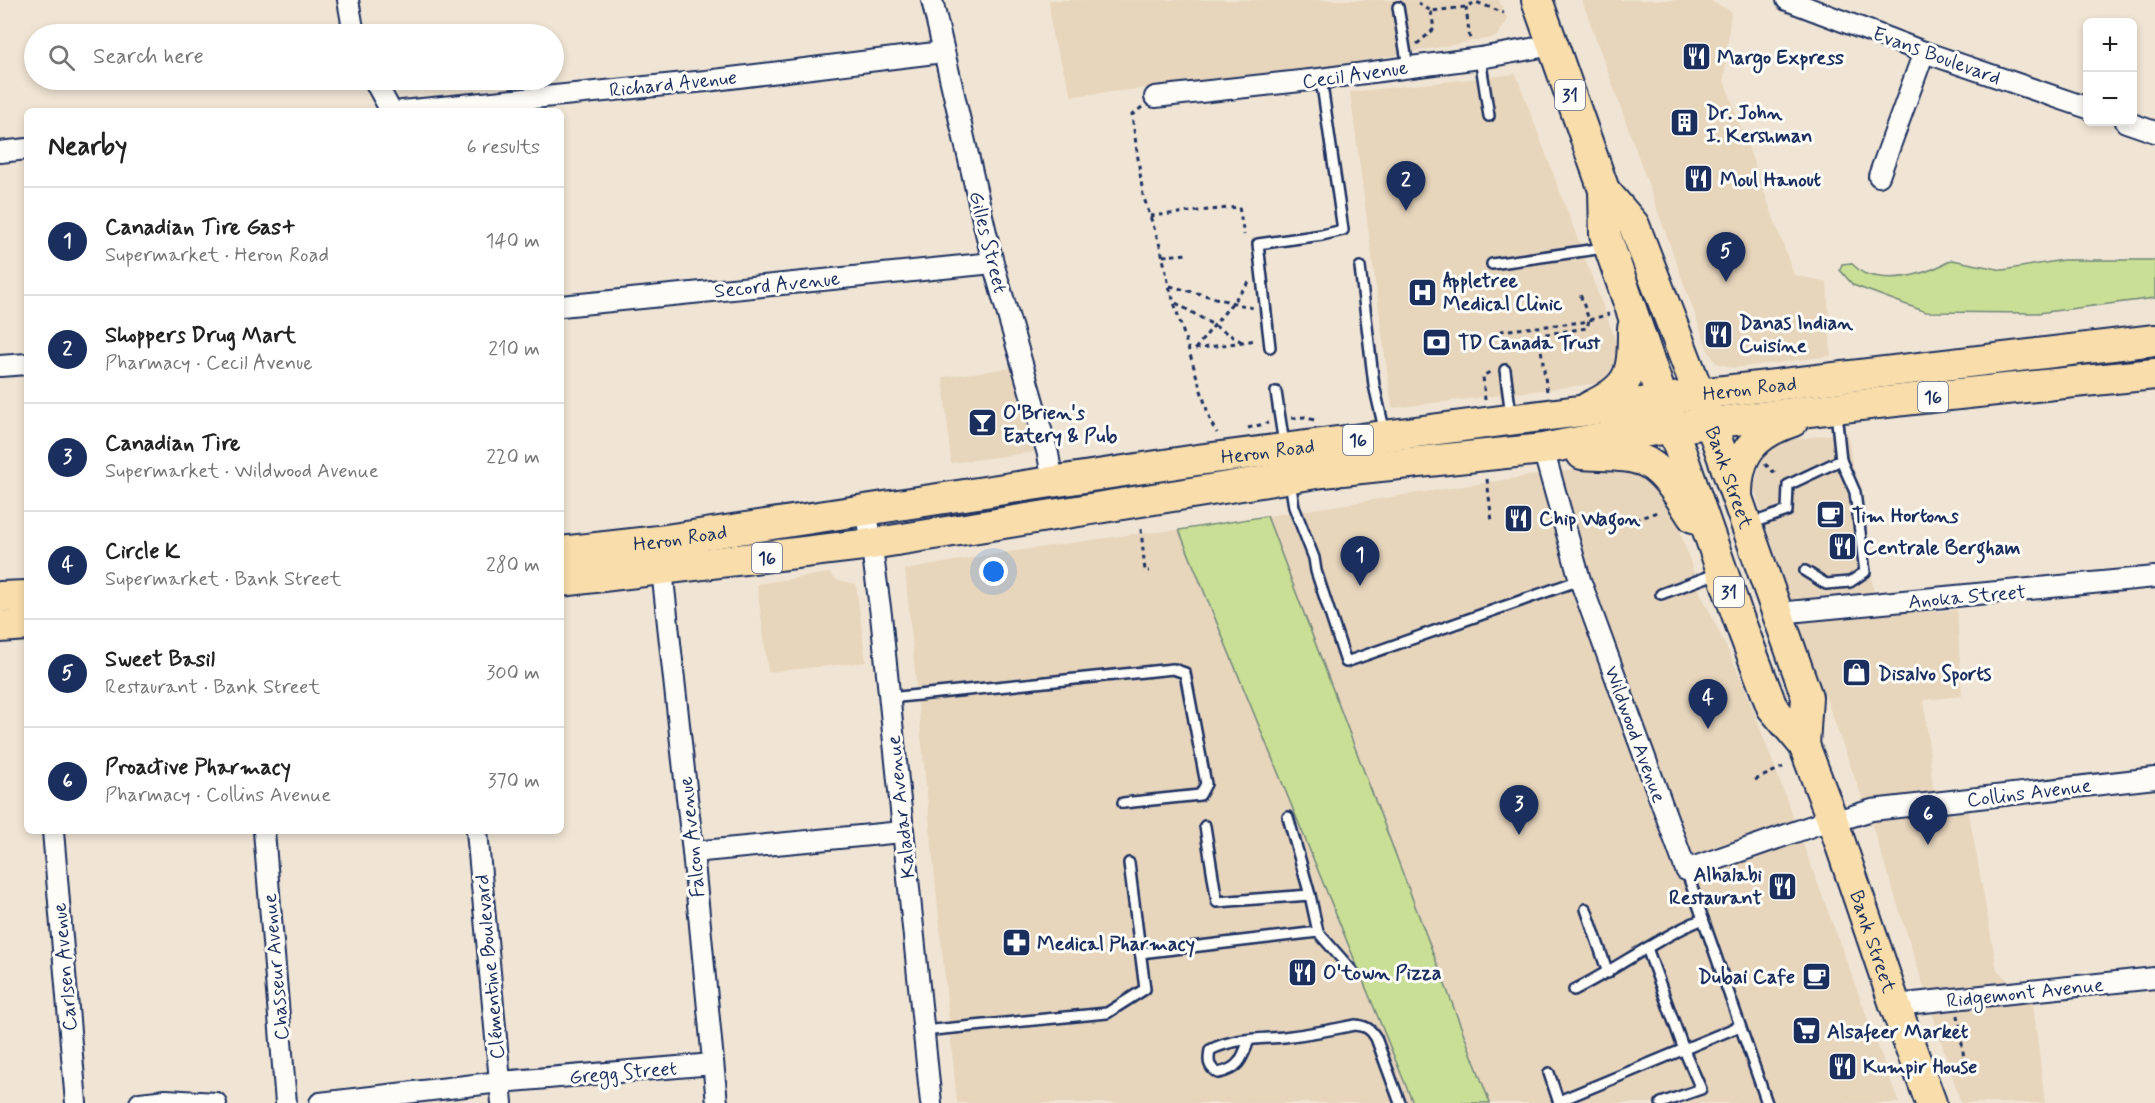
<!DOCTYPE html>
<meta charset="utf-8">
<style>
:root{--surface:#fff;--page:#f2f2f2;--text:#222;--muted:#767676;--line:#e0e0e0;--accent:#1b2f5e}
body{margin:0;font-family:Mynerve,sans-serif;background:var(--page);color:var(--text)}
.controls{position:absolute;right:18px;top:18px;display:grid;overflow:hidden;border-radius:9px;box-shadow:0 3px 9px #0003}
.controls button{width:54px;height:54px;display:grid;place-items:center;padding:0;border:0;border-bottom:2px solid var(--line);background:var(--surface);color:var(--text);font:30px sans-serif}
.you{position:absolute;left:994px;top:572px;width:21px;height:21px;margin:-15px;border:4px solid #fff;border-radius:50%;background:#1a73e8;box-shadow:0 0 0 9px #1a73e833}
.badge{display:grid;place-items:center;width:39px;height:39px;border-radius:50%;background:var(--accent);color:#fff;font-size:20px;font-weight:700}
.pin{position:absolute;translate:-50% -50px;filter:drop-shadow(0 2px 3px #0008)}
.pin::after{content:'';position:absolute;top:32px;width:21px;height:18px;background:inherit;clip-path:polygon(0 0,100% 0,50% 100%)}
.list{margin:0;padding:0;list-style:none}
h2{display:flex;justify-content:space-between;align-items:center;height:78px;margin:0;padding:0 24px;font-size:26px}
h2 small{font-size:20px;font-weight:400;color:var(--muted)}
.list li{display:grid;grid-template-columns:39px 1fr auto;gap:18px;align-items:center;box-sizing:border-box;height:108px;padding:0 24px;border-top:2px solid var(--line)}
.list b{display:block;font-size:22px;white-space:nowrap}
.list p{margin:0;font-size:20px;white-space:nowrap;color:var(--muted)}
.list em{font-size:20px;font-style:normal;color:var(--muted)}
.icon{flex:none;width:33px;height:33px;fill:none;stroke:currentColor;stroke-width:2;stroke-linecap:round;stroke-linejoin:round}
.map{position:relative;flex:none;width:2155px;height:1103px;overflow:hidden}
.search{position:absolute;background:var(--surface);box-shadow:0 3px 9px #0003;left:24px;top:24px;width:540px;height:66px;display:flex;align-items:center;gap:15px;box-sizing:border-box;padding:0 21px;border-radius:33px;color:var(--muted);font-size:22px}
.panel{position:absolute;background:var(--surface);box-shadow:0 3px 9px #0003;left:24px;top:108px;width:540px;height:726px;border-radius:9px}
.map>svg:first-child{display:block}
.built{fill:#e7d5bc}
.green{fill:#c9df95;stroke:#72877a;stroke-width:1.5}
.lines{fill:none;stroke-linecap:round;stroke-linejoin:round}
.lane-casing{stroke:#1b2f5e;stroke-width:14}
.street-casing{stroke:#1b2f5e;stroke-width:24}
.primary-casing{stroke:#1b2f5e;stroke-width:34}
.path{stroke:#1b2f5e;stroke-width:3;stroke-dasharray:4.5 4.5;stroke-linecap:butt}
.lane{stroke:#fdfcf7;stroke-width:9}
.street{stroke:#fdfcf7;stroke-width:20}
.primary{stroke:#f9deab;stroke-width:30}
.labels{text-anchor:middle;stroke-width:6;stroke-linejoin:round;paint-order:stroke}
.shield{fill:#fdfcf7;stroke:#5f6c8c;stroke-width:1.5}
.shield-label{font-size:18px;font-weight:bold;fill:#1b2f5e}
.street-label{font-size:20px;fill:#1b2f5e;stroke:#fdfcf7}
.poi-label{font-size:20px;font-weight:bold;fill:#1b2f5e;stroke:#fdfcf7;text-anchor:start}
</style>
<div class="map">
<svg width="2155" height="1103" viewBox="0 0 2155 1103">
<rect width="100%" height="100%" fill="#f0e5d4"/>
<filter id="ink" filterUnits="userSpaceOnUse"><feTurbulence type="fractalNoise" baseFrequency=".0167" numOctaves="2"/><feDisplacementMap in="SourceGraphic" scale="12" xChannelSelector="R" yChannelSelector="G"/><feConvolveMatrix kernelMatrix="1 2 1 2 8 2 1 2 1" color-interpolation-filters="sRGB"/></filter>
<g filter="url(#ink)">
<g class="built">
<polygon points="1049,0 1499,0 1508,20 1496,37 1301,72 1072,96 1052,35"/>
<polygon points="1582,0 1709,0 1731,11 1724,80 1794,275 1827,282 1831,356 1734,368 1716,363 1707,348"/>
<polygon points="1516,74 1621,355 1601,383 1392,408 1350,92"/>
<polygon points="1011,368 1036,449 1034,452 951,463 943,377"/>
<polygon points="1847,432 1874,593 1885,614 1957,610 1962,696 1924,700 1933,788 1967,802 1997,970 2033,1003 2045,1103 1961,1103 1875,834 1783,579 1754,487 1763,456 1776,442"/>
<polygon points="1623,467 1654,484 1674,513 1701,594 1743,682 1899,1103 1490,1103 1267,516 1523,477 1581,469"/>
<polygon points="1179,530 1413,1103 957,1103 905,570 988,555 1134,534"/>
<polygon points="829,573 837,580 856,584 866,662 768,672 757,584"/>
</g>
<g class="green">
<path d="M1952 260 2003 270 2063 260H2155V298L2038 313 1926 312 1853 285 1840 270 1842 264 1851 263C1856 267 1861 273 1866 274 1895 283 1926 274 1952 260Z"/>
<polygon points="1267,516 1490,1103 1413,1103 1179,530"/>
</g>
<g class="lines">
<defs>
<g id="lane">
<polyline points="1398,7 1408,67"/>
<polyline points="1480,58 1489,116"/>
<polyline points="1492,264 1604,248"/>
<polyline points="1360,267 1374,385 1385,433"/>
<polyline points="1270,347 1258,244 1322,235 1343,230 1323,92 1319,79"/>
<polyline points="1505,370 1511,415"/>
<polyline points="1276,392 1284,444"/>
<polyline points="1290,481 1294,507 1314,558 1316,571 1346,662 1580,580"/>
<polyline points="1749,524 1787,511 1788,485 1841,460 1836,412"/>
<polyline points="1805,571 1826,584 1850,582 1865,572 1855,492 1841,460"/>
<polyline points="1661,594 1718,573"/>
<polyline points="889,698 1173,669 1185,673 1206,784 1200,795 1123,803"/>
<polyline points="1288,817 1310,895"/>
<polyline points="1205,826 1217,902 1310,895 1318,932"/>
<polyline points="1686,870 1767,1103"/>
<polyline points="1586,909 1608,973"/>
<polyline points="1647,948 1684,1050 1701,1089 1661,1103"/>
<polyline points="1140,953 1318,932 1354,973"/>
<path d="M1574 990C1618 968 1657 938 1703 919"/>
<polyline points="923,1031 1107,1013 1145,989 1129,863"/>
<path d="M1249 1040C1242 1059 1239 1069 1218 1073 1208 1067 1208 1061 1210 1050 1233 1038 1259 1039 1284 1037 1308 1034 1331 1030 1355 1025 1366 1026 1371 1029 1376 1038L1400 1103"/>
<polyline points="1549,1073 1559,1103"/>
<polyline points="1559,1101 1740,1026"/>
</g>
<g id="street">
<polyline points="348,0 354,34"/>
<polyline points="932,0 993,263 1048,454 1053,483"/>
<polyline points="1787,0 1924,52 2088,108"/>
<polyline points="374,80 391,111"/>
<polyline points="1155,97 1319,79 1480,58 1553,45"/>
<polyline points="402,111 706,81 943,52"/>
<polyline points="2126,122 2155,132"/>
<polyline points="0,152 27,149"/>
<polyline points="1879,176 1924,52"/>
<polyline points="561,306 993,263"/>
<polyline points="0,366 27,364"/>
<polyline points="1543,449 1580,580 1686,870 1832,819"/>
<polyline points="867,511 881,615 931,1103"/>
<polyline points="662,570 693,852 717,1103"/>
<polyline points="1778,613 2155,577"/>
<polyline points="1833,822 1872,810 2155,778"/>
<polyline points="53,831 76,1103"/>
<polyline points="264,831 286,1103"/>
<polyline points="477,831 502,1103"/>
<polyline points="693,852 902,832"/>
<polyline points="1895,1005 2155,978"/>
<polyline points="140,1103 166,1100 216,1103"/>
<polyline points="320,1103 500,1082 713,1064"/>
</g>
<g id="primary">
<path id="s1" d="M1537 0 1604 190 1605 234 1738 617 1772 707 1804 745 1832 819 1895 1005 1931 1103"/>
<path id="s2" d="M1604 190 1634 225 1717 441 1807 697 1804 745"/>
<path d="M1589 407C1632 387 1633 373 1633 328"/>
<path d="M1582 454C1602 456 1629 453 1648 463 1668 475 1681 499 1693 517"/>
<path d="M1737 495C1737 453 1754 434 1793 421"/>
<path id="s3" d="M561 552 659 541 1197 460 1642 403 1699 394 2155 340"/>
<path d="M561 581 871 544 1323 472 1543 449C1623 432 1705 424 1785 414 1908 399 2032 386 2155 374"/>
<polyline points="0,597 27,596"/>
<polyline points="0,627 27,625"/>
</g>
</defs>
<use href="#lane" class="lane-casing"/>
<use href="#street" class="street-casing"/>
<use href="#primary" class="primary-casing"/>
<g class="path">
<polyline points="1418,3 1431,11 1466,7 1476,2 1504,13"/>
<polyline points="1466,7 1470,41"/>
<polyline points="1417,44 1434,29 1431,11"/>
<polyline points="1142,107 1132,115 1143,195 1161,249 1169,286 1211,423 1217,433"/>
<polyline points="1150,216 1239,207 1244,235"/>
<polyline points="1163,256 1187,254"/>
<polyline points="1170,286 1253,308"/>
<polyline points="1176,303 1242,342"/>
<polyline points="1500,331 1583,322 1609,314"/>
<polyline points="1195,349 1250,281"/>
<polyline points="1195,349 1257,340"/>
<polyline points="1547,391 1539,335 1587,328 1589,320 1579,291"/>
<polyline points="1485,400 1483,376 1493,370"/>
<polyline points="1292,418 1305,417 1314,420"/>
<polyline points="1248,428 1268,423"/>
<polyline points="1765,464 1778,476"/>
<polyline points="1487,479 1492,522"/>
<polyline points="1635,520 1660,511"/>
<polyline points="1141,529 1145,571 1149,571"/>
<polyline points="1755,780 1783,767"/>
<polyline points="1958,1015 1965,1066"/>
<polyline points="1941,1037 1960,1035"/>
</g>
<use href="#lane" class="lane"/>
<use href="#street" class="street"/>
<use href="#primary" class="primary"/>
</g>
</g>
<defs>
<symbol id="restaurant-square" viewBox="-11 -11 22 22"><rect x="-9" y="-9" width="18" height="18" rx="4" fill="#1b2f5e" stroke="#fdfcf7"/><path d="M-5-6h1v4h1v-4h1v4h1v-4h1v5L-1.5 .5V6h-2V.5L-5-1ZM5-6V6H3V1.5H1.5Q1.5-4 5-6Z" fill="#fff"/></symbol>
<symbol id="building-square" viewBox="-11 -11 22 22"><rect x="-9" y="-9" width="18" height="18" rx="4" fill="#1b2f5e" stroke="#fdfcf7"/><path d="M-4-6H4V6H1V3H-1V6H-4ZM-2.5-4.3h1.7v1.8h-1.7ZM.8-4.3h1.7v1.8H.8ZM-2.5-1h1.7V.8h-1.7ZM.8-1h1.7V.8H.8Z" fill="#fff"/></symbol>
<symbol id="hospital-square" viewBox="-11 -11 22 22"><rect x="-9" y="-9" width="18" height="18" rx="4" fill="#1b2f5e" stroke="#fdfcf7"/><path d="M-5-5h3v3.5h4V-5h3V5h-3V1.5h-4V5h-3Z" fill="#fff"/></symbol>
<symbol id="bank-square" viewBox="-11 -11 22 22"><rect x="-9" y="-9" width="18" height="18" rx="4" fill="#1b2f5e" stroke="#fdfcf7"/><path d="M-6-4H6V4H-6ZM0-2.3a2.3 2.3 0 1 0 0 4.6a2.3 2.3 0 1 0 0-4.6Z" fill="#fff"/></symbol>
<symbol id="bar-square" viewBox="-11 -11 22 22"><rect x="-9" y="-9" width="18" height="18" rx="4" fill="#1b2f5e" stroke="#fdfcf7"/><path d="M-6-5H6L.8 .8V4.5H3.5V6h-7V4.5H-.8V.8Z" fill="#fff"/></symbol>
<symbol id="cafe-square" viewBox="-11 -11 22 22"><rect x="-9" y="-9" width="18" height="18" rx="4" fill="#1b2f5e" stroke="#fdfcf7"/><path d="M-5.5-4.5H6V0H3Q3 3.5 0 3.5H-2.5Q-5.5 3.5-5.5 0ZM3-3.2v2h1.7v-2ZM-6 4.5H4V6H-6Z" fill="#fff"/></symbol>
<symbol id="shop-square" viewBox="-11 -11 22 22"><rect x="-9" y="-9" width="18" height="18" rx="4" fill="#1b2f5e" stroke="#fdfcf7"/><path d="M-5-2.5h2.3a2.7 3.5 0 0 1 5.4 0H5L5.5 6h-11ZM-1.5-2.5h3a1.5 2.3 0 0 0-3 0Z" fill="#fff"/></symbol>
<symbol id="pharmacy-square" viewBox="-11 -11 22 22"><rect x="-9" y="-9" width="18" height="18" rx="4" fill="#1b2f5e" stroke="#fdfcf7"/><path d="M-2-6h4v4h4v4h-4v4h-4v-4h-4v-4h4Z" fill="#fff"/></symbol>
<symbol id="supermarket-square" viewBox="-11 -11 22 22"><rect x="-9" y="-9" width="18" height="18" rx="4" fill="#1b2f5e" stroke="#fdfcf7"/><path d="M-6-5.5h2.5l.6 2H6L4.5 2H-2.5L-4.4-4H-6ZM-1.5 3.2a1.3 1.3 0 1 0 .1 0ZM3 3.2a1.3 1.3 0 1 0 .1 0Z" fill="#fff"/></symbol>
</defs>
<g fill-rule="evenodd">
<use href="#restaurant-square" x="1680" y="40" width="33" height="33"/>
<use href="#building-square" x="1668" y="106" width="33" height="33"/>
<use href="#restaurant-square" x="1682" y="162" width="33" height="33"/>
<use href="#hospital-square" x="1406" y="276" width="33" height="33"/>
<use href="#restaurant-square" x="1702" y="318" width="33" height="33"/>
<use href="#bank-square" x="1420" y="326" width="33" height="33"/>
<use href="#bar-square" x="966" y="406" width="33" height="33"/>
<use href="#cafe-square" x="1814" y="498" width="33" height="33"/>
<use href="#restaurant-square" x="1502" y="502" width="33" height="33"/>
<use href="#restaurant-square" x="1826" y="530" width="33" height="33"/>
<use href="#shop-square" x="1840" y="656" width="33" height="33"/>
<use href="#restaurant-square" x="1766" y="870" width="33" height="33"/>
<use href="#pharmacy-square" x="1000" y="926" width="33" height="33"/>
<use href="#restaurant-square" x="1286" y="956" width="33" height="33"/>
<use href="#cafe-square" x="1800" y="960" width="33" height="33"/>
<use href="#supermarket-square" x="1790" y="1014" width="33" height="33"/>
<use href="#restaurant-square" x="1826" y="1050" width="33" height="33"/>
</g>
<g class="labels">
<g class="shield">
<rect x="1555" y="80" width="30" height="30" rx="4.5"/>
<rect x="1918" y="382" width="30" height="30" rx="4.5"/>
<rect x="1343" y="425" width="30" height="30" rx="4.5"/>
<rect x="752" y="543" width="30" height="30" rx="4.5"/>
<rect x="1714" y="577" width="30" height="30" rx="4.5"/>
</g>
<g class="shield-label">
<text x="1570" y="101">31</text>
<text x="1933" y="403">16</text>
<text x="1358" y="446">16</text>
<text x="767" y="564">16</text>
<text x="1729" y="598">31</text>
</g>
<g class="street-label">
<text transform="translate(1937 55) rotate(20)" y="7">Evans Boulevard</text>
<text transform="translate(1355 74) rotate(-8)" y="7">Cecil Avenue</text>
<text transform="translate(673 83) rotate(-6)" y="7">Richard Avenue</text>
<text transform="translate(989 242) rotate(76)" y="7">Gilles Street</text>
<text transform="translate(777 284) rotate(-6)" y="7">Secord Avenue</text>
<text dy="7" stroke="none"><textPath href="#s3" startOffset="1200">Heron Road</textPath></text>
<text dy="7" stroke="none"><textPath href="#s3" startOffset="714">Heron Road</textPath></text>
<text dy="7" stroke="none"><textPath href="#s2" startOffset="316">Bank Street</textPath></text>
<text dy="7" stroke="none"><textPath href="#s3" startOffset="120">Heron Road</textPath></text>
<text transform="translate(1967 596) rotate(-5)" y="7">Anoka Street</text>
<text transform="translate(1636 734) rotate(70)" y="7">Wildwood Avenue</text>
<text transform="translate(2029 792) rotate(-7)" y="7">Collins Avenue</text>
<text transform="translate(900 807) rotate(-96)" y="7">Kaladar Avenue</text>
<text transform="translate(691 837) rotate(-96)" y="7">Falcon Avenue</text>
<text dy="7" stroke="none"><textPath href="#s1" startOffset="1005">Bank Street</textPath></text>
<text transform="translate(64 967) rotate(-95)" y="7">Carlsen Avenue</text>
<text transform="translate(275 967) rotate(-95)" y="7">Chasseur Avenue</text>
<text transform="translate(489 967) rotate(-95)" y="7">Clémentine Boulevard</text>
<text transform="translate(2025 992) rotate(-6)" y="7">Ridgemont Avenue</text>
<text transform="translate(623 1072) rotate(-5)" y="7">Gregg Street</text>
</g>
<g class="poi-label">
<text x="1717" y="64">Margo Express</text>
<text x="1706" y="119">Dr. John<tspan x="1706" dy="23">I. Kershman</tspan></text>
<text x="1720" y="186">Moul Hanout</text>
<text x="1443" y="287">Appletree<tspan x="1443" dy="23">Medical Clinic</tspan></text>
<text x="1739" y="329">Danas Indian<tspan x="1739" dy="23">Cuisine</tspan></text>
<text x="1458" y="349">TD Canada Trust</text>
<text x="1003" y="419">O'Brien's<tspan x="1003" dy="23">Eatery &amp; Pub</tspan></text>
<text x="1852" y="522">Tim Hortons</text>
<text x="1539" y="525">Chip Wagon</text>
<text x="1863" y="554">Centrale Bergham</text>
<text x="1878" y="680">Disalvo Sports</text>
<text x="1762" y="881" text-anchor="end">Alhalabi<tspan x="1762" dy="23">Restaurant</tspan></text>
<text x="1037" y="950">Medical Pharmacy</text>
<text x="1323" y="979">O'town Pizza</text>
<text x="1795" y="983" text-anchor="end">Dubai Cafe</text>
<text x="1827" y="1038">Alsafeer Market</text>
<text x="1863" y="1073">Kumpir House</text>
</g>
</g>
</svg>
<div class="controls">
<button>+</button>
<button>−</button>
</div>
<div class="you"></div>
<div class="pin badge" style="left:1360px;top:586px">1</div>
<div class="pin badge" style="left:1406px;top:211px">2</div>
<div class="pin badge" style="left:1519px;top:835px">3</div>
<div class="pin badge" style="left:1708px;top:729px">4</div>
<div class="pin badge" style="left:1726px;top:282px">5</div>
<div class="pin badge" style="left:1928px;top:845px">6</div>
<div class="search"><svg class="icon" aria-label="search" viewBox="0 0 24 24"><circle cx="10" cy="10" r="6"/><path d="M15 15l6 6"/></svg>Search here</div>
<section class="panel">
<h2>Nearby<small>6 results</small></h2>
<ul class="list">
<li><span class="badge">1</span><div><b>Canadian Tire Gas+</b><p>Supermarket · Heron Road</p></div><em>140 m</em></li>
<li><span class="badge">2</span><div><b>Shoppers Drug Mart</b><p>Pharmacy · Cecil Avenue</p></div><em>210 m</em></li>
<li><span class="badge">3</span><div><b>Canadian Tire</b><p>Supermarket · Wildwood Avenue</p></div><em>220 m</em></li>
<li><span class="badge">4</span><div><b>Circle K</b><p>Supermarket · Bank Street</p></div><em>280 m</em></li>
<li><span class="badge">5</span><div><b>Sweet Basil</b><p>Restaurant · Bank Street</p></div><em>300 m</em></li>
<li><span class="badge">6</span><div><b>Proactive Pharmacy</b><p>Pharmacy · Collins Avenue</p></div><em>370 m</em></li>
</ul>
</section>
</div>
